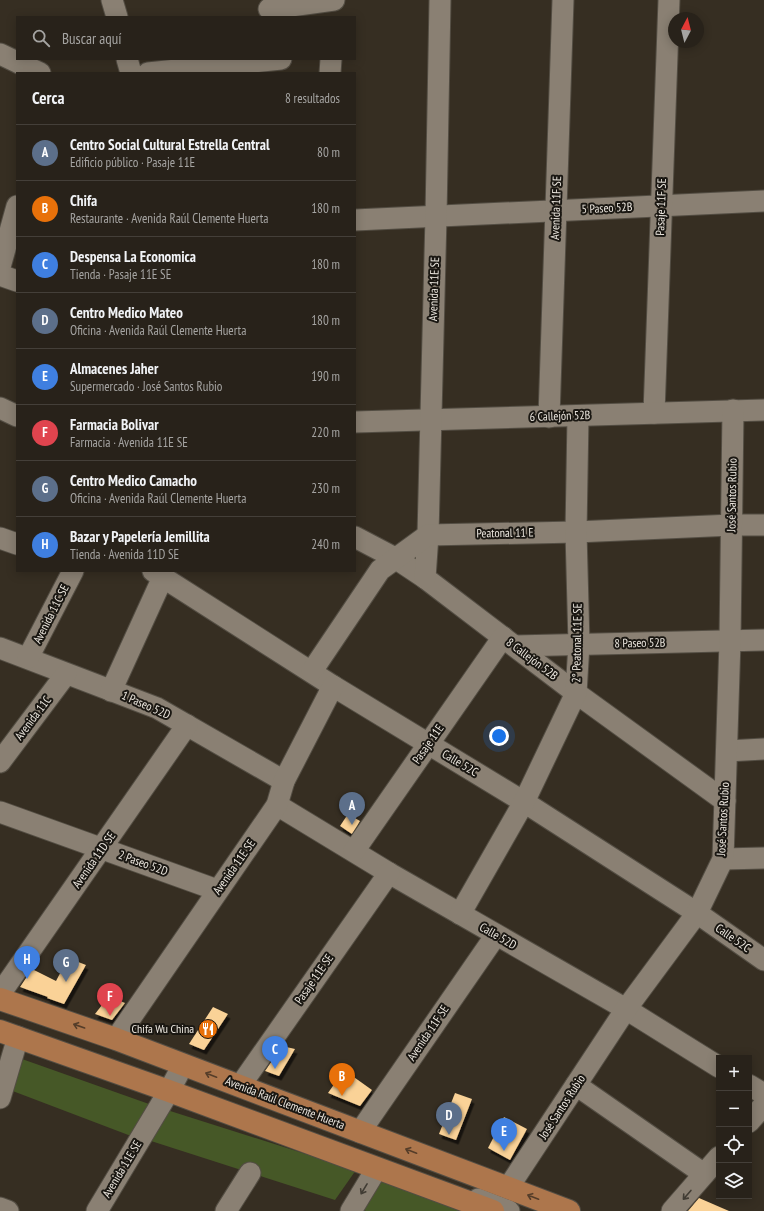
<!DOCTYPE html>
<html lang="es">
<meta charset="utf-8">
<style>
:root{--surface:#28221a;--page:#302a23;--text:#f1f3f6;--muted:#a5a4a2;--line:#443f39;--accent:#8bbbb9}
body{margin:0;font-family:"PT Sans Narrow",sans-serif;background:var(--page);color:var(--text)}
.controls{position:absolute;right:12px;bottom:12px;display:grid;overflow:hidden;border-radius:0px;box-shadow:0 2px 10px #0003}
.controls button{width:36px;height:36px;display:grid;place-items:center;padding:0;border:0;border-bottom:1px solid var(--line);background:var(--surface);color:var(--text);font:20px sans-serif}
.compass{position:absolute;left:668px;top:12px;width:36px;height:36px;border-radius:50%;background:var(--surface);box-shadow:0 2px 10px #0003;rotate:7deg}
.you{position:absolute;left:499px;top:736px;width:14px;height:14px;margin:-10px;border:3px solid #fff;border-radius:50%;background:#1a73e8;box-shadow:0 0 0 6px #1a73e833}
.badge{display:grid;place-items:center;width:26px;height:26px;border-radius:50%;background:var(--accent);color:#fff;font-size:13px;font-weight:700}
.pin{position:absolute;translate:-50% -33px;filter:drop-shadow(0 1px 2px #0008)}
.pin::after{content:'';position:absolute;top:21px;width:14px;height:12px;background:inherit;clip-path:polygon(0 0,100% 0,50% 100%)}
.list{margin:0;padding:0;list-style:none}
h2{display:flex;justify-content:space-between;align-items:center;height:52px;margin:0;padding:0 16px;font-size:17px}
h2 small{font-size:13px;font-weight:400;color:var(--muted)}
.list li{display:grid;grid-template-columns:26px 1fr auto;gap:12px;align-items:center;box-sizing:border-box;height:56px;padding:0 16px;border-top:1px solid var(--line)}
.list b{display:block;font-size:15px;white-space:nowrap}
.list p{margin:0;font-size:13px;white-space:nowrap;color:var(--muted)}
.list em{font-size:13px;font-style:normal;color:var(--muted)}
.icon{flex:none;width:22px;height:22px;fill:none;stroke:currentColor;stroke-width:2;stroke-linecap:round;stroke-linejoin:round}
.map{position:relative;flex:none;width:764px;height:1211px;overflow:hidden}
.search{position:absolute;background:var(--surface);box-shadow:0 2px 10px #0003;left:16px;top:16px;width:340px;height:44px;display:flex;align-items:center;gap:10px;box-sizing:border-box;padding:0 14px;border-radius:0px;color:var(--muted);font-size:15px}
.panel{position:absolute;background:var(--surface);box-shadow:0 2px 10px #0003;left:16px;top:72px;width:340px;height:500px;border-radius:0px}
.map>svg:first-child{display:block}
.green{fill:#465827}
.building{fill:#fad297;filter:url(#shadow)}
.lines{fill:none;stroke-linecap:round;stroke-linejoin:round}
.minor-casing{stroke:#534d43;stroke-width:23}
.major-casing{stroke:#534d43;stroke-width:24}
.minor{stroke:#8a8073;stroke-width:21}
.major{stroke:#ad764c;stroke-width:22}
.oneway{stroke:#553d29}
.oneway2{stroke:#413c34}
.labels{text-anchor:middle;stroke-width:4;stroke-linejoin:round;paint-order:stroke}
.street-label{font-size:12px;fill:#eee9e1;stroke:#1a1712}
.poi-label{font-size:12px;fill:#eee9e1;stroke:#1a1712;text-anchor:end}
</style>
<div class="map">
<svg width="764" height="1211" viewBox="0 0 764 1211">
<defs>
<filter id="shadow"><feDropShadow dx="2.5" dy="4.5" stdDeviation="0" flood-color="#0009"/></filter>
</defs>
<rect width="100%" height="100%" fill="#362e22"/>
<g class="green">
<polygon points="22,1059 149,1104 131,1136 10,1090"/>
<polygon points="167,1110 356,1170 335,1200 151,1141"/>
<polygon points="381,1178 466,1211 366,1211 362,1209"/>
</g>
<g class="building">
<polygon points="348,814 360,821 352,834 340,826"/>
<polygon points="68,958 86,965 64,1004 47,998 48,997 20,987 32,969 56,981"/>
<polygon points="109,996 125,1003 112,1020 95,1014"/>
<polygon points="213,1007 228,1014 204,1050 189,1044"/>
<polygon points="282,1046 295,1049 279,1076 265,1071"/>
<polygon points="344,1070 372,1090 360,1106 328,1093"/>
<polygon points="455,1093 472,1099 456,1140 439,1134"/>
<polygon points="504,1117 527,1129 510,1160 488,1148"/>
<polygon points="699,1198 729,1211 688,1211"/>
</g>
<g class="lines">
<defs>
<g id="minor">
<polyline points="112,0 117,17"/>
<polyline points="269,9 334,0"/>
<polyline points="0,54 40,73"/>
<polyline points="127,59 131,73"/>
<polyline points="148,73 281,59"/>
<polyline points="330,73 331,59"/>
<polyline points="355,220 764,201"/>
<polyline points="0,267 17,206"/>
<polyline points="0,275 17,281"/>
<polyline points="0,408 17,416"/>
<polyline points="654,413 669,0"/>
<polyline points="549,417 563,0"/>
<polyline points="355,422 764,410"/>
<polyline points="355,537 395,558 425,578 576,693 725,801"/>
<polyline points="0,538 17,544"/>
<polyline points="153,571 333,686 524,802 697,913 764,960"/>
<polyline points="425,578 428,535 436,216 440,0"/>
<polyline points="515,646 764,640"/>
<polyline points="0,648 157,708 284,781"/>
<polyline points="28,658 73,571"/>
<polyline points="312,671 380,570 428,535 576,532 732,525 764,525"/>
<polyline points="111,691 163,577"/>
<polyline points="727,751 764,749"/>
<polyline points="0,762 66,674"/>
<polyline points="277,805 389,873 626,1009 719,1067"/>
<polyline points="0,812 217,890"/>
<polyline points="354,851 503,637"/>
<polyline points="723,859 764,858"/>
<polyline points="460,914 524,802 576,693 579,644 576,532 578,416"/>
<polyline points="0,994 187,725"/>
<polyline points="116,1039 277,805 284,781 333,686"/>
<polyline points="576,1085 704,1174"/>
<polyline points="749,1085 764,1094"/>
<polyline points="240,1086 389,873"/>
<polyline points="0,1098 18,1037"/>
<polyline points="749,1122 764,1105"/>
<polyline points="360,1132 496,935"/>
<polyline points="508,1188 626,1009 697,913 723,859 730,641 733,410"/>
<polyline points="478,1199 509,1211"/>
<polyline points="0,1208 8,1211"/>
<polyline points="97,1211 169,1091 183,1065"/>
<polyline points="226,1211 250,1173"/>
<polyline points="351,1211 377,1168"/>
<polyline points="672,1211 719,1157"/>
</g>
<g id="major">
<polyline points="0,999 116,1039 569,1211"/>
<polyline points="0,1031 169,1091 493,1211"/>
</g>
</defs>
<use href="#minor" class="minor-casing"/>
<use href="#major" class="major-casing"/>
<use href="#minor" class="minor"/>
<use href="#major" class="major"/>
</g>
<defs><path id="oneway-shaft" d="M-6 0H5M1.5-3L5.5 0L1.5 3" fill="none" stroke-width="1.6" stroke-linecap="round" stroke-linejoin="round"/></defs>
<g class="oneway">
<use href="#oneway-shaft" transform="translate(79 1026) rotate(-161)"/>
<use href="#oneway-shaft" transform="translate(211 1075) rotate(-159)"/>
<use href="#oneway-shaft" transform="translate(411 1151) rotate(-159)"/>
<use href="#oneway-shaft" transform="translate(533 1197) rotate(-159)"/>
</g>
<g class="oneway2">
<use href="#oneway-shaft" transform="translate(364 1189) rotate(121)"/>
<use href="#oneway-shaft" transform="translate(687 1195) rotate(131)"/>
</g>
<defs>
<symbol id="restaurant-disc" viewBox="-11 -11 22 22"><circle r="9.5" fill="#e8710a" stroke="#1a1712"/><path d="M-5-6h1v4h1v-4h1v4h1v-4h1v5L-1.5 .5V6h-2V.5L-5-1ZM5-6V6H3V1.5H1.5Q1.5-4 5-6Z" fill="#fff"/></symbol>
</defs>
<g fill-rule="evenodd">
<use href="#restaurant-disc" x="197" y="1018" width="22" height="22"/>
</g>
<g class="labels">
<g class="street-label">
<text transform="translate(661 207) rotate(-88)" y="4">Pasaje 11F SE</text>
<text transform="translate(556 208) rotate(-88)" y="4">Avenida 11F SE</text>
<text transform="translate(607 208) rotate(-3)" y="4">5 Paseo 52B</text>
<text transform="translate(434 289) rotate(-88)" y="4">Avenida 11E SE</text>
<text transform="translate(560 416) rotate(-2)" y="4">6 Callejón 52B</text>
<text transform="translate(732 495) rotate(-89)" y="4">José Santos Rubio</text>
<text transform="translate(505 533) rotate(-1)" y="4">Peatonal 11 E</text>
<text transform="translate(51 614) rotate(-63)" y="4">Avenida 11C SE</text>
<text transform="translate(577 643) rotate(-89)" y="4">2° Peatonal 11E SE</text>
<text transform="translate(640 643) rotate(-1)" y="4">8 Paseo 52B</text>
<text transform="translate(532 659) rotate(37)" y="4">8 Callejón 52B</text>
<text transform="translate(146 705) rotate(24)" y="4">1 Paseo 52D</text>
<text transform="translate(33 718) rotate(-53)" y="4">Avenida 11C</text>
<text transform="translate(428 744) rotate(-55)" y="4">Pasaje 11E</text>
<text transform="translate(460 763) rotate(31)" y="4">Calle 52C</text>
<text transform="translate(723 819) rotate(-87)" y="4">José Santos Rubio</text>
<text transform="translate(94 860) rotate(-55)" y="4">Avenida 11D SE</text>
<text transform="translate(143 863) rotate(20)" y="4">2 Paseo 52D</text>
<text transform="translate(234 867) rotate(-55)" y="4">Avenida 11E SE</text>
<text transform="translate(498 936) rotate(30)" y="4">Calle 52D</text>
<text transform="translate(733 938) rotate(35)" y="4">Calle 52C</text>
<text transform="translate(314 979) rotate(-55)" y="4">Pasaje 11E SE</text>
<text transform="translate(428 1033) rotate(-56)" y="4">Avenida 11F SE</text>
<text transform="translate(285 1103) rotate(21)" y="4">Avenida Raúl Clemente Huerta</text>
<text transform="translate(562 1107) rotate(-57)" y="4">José Santos Rubio</text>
<text transform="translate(122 1169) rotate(-59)" y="4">Avenida 11E SE</text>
</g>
<g class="poi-label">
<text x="194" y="1033">Chifa Wu China</text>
</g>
</g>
</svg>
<div class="controls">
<button>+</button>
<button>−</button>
<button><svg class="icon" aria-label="locate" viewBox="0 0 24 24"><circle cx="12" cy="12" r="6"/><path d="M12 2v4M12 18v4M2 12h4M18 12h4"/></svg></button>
<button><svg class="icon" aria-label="layers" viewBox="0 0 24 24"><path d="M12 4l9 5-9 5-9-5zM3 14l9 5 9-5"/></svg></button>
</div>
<svg class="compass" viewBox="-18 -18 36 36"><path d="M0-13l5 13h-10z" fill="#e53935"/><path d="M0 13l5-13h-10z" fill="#a5a4a2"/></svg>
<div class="you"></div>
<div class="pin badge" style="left:352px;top:825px;background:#5c6f8a">A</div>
<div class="pin badge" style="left:342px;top:1096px;background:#e8710a">B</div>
<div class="pin badge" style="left:275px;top:1069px;background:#3f7fe0">C</div>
<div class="pin badge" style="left:449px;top:1135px;background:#5c6f8a">D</div>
<div class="pin badge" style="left:504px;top:1151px;background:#3f7fe0">E</div>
<div class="pin badge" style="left:110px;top:1016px;background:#e0444e">F</div>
<div class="pin badge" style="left:66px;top:982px;background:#5c6f8a">G</div>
<div class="pin badge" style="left:27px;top:979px;background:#3f7fe0">H</div>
<div class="search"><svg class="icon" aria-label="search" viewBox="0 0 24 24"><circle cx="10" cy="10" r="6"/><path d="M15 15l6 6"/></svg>Buscar aquí</div>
<section class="panel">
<h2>Cerca<small>8 resultados</small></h2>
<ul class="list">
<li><span class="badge" style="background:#5c6f8a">A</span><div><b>Centro Social Cultural Estrella Central</b><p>Edificio público · Pasaje 11E</p></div><em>80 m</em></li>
<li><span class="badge" style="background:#e8710a">B</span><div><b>Chifa</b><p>Restaurante · Avenida Raúl Clemente Huerta</p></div><em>180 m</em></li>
<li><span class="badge" style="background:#3f7fe0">C</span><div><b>Despensa La Economica</b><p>Tienda · Pasaje 11E SE</p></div><em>180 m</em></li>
<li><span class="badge" style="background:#5c6f8a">D</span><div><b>Centro Medico Mateo</b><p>Oficina · Avenida Raúl Clemente Huerta</p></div><em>180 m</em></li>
<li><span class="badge" style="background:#3f7fe0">E</span><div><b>Almacenes Jaher</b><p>Supermercado · José Santos Rubio</p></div><em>190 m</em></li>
<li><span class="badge" style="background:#e0444e">F</span><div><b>Farmacia Bolivar</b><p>Farmacia · Avenida 11E SE</p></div><em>220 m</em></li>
<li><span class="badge" style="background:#5c6f8a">G</span><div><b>Centro Medico Camacho</b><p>Oficina · Avenida Raúl Clemente Huerta</p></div><em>230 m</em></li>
<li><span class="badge" style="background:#3f7fe0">H</span><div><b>Bazar y Papelería Jemillita</b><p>Tienda · Avenida 11D SE</p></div><em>240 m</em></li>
</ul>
</section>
</div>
